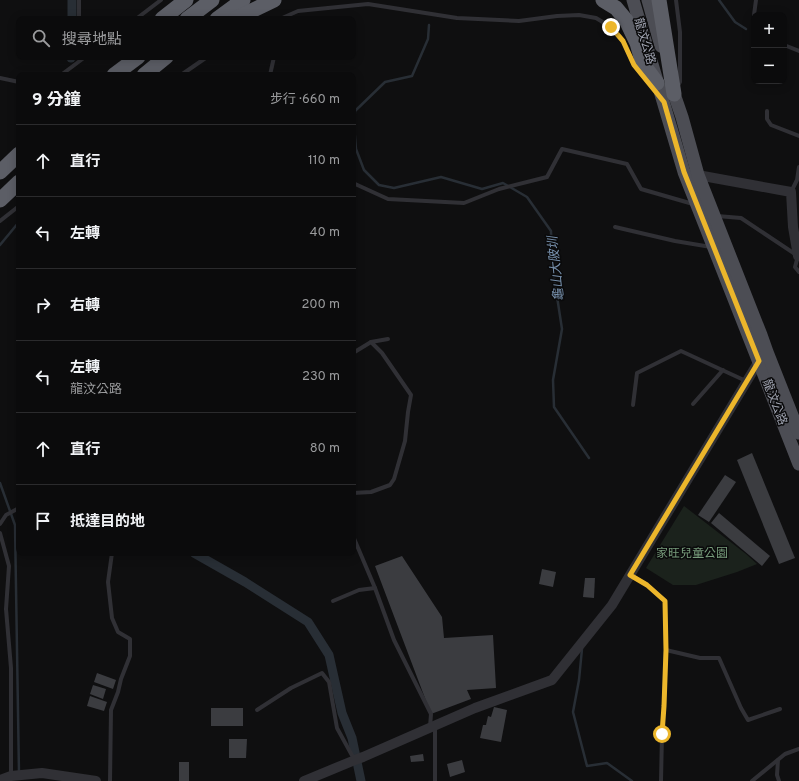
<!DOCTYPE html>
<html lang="zh-TW">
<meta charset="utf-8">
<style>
:root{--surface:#0b0b0c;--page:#19191a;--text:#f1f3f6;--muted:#9a9b9d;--line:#2b2b2d}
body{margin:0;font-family:Overpass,"Noto Sans TC",sans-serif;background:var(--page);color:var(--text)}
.controls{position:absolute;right:12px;top:12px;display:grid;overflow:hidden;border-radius:8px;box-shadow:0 2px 10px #0003}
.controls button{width:36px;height:36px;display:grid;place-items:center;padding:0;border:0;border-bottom:1px solid var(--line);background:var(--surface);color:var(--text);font:20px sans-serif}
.stop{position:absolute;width:12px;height:12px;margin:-9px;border:3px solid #ecb62b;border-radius:50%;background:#fff}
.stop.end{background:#ecb62b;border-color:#fff;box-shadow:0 1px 4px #0008}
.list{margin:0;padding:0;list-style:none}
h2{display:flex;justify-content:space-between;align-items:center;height:52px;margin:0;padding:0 16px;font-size:17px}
h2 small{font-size:13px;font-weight:400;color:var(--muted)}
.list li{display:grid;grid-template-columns:26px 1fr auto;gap:12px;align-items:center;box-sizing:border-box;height:72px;padding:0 16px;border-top:1px solid var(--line)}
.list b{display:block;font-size:15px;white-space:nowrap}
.list p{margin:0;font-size:13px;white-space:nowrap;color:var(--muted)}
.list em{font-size:13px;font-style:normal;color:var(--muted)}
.icon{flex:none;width:22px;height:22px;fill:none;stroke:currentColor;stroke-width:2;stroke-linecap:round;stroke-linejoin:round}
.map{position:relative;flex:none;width:799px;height:781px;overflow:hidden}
.search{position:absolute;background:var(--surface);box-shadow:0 2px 10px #0003;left:16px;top:16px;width:340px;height:44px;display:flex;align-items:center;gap:10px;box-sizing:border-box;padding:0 14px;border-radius:8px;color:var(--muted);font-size:15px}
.panel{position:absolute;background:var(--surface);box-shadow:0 2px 10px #0003;left:16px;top:72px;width:340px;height:484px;border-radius:8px}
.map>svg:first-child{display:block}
.green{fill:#1b221c}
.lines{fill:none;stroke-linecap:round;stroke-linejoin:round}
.stream{stroke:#282e35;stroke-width:2.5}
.canal{stroke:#282e35;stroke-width:9}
.building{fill:#3b3c40}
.service{stroke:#303035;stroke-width:4}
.tertiary{stroke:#303035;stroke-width:10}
.primary{stroke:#4c4d54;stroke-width:13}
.motorway{stroke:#5c5e66;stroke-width:15}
.route{stroke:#ecb62b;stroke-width:5}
.labels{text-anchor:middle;stroke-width:3;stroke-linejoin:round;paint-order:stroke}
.street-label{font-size:12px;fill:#a0a4b1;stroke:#0a0a0b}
.park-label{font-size:12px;fill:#779c7b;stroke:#0a0a0b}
.water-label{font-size:13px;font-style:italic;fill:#7790ac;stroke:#0a0a0b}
</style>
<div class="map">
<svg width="799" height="781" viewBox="0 0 799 781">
<rect width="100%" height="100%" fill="#0f0f10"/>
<polygon class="green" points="684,506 746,554 757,564 737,572 696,585 673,585 646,568"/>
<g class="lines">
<g class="stream">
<polyline points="719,0 735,22 746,29"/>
<polyline points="429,25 428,39 412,76 385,82 355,111 354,125 356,149 364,170 379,185 394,188 441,177 482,189 503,183 527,197 551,231 552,264 562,329 553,380 554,407 589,458"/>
<polyline points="0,245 19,222"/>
<polyline points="0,483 15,525 19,773"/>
<polyline points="582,649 579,680 573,712 587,766 607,763 632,781"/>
</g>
<g class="canal">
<polyline points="72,19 72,0"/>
<polyline points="71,58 71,57"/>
<polyline points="194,553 245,582 308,622 329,655 342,713 352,738 361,781"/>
</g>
</g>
<g class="building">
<polygon points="752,453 795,558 779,564 737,460"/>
<polygon points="725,475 736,482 709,522 698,515"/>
<polygon points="719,513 770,556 762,566 711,523"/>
<polygon points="402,556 442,617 444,638 493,635 496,688 467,690 471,699 431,714 375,566"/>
<polygon points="542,569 556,572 553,587 539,584"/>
<polygon points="585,578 595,578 594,598 583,597"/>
<polygon points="97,673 116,680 113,689 94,682"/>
<polygon points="93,685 106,689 103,699 90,694"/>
<polygon points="90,696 107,702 104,711 87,706"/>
<polygon points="494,707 507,710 501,742 480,738 483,725 486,725 488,716 491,717"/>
<rect x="211" y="708" width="32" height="18"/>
<polygon points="229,739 247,739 246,758 229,758"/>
<polygon points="423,754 424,761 411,762 410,756"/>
<polygon points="462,760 465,772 450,777 447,764"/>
<rect x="179" y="762" width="10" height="19"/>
</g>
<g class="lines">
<g class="service">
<polyline points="79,0 79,19"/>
<polyline points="676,0 680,32 680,82 677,87"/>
<polyline points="754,15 756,0"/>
<polyline points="136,19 161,0"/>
<polyline points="280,19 298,11 368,4 457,18 519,21 557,16 579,15 596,18 611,27 623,41 634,65 641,74"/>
<polyline points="754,19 754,24"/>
<polyline points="784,45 799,51"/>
<polyline points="61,75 85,57"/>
<polyline points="181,75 207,57"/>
<polyline points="270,75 274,57"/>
<polyline points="0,78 19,82"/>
<polyline points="767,111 767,119 771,125 799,136"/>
<polyline points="353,183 388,199 464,203 499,189 547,177 562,149 627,164 641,189 693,204"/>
<polyline points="791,192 797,180 799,167"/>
<polyline points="717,216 741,218 798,256 795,267 799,272"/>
<polyline points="0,221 19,206"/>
<polyline points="615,227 675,241 711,247"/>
<polyline points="371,342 388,339"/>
<polyline points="353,353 371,342 382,353 411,395 408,412 405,441 394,479 390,485 371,492 353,493"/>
<polyline points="693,404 723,370"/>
<polyline points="633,405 637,373 681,351 746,381"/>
<polyline points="0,524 6,515 19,508"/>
<polyline points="0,533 9,566 6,609 11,668 11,776"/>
<polyline points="353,536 375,588 394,640 431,714 430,727"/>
<polyline points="631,575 647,585 665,601 666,650 664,706 662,734 661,781"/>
<polyline points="333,601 359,590 375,588"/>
<polyline points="666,650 700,658 719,658 741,708 748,720 780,709"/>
<polyline points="257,710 291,688 322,673 329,682 337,728 354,759"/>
<polyline points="435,726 435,781"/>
<polyline points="778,760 777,775 779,781"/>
<polyline points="110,781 111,710 118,692 121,679 130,656 130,639 118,632 112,618 108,582 112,553"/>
<polyline points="752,781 785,754 799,749"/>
</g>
<g class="tertiary">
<polyline points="692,174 791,192 793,227 798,256 799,256"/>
<polyline points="0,780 11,776 42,773 96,781"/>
<polyline points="304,781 355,760 363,757 475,708 552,680 612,605 759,361 761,358"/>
</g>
<g class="primary">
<polyline points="633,0 684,172 799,464"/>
<polyline points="648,0 661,46"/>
<polyline points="671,85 682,117 698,175 761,335 767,352 799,433"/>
</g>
<g class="motorway">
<polyline points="603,0 616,8 626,20 637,43 643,64 657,83"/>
<polyline points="659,0 674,94"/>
<polyline points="162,19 186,0"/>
<polyline points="187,19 212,0"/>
<polyline points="217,19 243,0"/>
<polyline points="235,19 274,0"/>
<polyline points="114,75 138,57"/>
<polyline points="144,75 166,57"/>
<polyline points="0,172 19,154"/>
<polyline points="0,200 19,182"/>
</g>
</g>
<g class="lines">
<polyline class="route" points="611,27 623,41 634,65 664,102 684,172 759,361 630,575 647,585 665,601 666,650 664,706 662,734"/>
</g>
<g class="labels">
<g class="street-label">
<text transform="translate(645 41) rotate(74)" y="4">龍汶公路</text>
<text transform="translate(775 402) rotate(69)" y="4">龍汶公路</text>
</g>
<g class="park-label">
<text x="692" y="557">家旺兒童公園</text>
</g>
<g class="water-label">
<text transform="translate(555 269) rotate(-96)" y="5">龜山大陂圳</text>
</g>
</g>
</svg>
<div class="controls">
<button>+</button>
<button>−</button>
</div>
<div class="stop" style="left:662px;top:734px"></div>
<div class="stop end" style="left:611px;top:27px"></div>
<div class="search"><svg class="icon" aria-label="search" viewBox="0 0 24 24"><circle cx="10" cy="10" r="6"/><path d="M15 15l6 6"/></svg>搜尋地點</div>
<section class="panel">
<h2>9 分鐘<small>步行 · 660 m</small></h2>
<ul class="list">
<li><svg class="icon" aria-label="ahead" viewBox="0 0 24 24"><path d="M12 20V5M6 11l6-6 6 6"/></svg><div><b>直行</b></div><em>110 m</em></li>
<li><svg class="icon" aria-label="left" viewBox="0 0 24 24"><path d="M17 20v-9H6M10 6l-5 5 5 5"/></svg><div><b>左轉</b></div><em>40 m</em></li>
<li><svg class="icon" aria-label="right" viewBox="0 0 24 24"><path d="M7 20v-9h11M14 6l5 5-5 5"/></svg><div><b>右轉</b></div><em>200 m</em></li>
<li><svg class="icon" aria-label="left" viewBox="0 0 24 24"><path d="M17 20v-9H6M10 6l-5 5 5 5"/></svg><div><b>左轉</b><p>龍汶公路</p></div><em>230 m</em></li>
<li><svg class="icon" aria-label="ahead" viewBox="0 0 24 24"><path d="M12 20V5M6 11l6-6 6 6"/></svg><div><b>直行</b></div><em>80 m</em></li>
<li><svg class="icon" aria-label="arrive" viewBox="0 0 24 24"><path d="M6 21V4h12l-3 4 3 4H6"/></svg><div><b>抵達目的地</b></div></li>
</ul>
</section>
</div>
